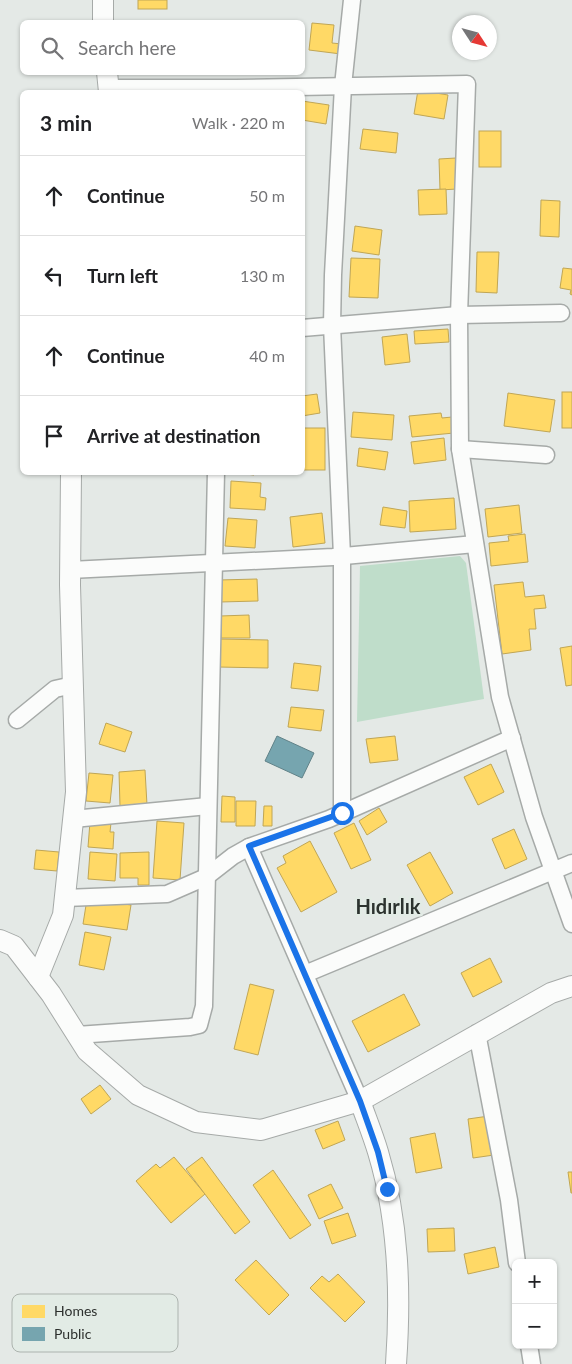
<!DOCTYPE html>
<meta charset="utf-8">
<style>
:root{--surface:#fff;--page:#f2f2f2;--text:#202124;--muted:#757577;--line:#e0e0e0}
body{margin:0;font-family:Lato,sans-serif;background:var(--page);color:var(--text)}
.controls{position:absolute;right:15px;bottom:15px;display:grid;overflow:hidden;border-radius:8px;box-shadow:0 1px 4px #0004}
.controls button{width:45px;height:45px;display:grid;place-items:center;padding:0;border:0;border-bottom:1px solid var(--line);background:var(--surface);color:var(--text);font:25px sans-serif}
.compass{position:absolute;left:452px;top:15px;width:45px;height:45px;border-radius:50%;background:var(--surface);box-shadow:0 1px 4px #0004;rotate:126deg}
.stop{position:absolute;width:15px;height:15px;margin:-11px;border:4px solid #1a73e8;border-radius:50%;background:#fff}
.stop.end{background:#1a73e8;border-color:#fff;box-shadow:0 1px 5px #0008}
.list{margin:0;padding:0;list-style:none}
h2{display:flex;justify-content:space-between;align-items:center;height:65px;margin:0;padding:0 20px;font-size:21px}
h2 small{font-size:16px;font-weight:400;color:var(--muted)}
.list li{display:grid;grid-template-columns:32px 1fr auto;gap:15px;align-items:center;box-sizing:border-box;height:80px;padding:0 20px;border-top:1px solid var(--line)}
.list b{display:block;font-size:19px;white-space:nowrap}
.list em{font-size:16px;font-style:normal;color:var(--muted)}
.icon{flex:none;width:28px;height:28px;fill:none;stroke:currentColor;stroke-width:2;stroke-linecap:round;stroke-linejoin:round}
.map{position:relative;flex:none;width:572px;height:1364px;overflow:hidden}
.search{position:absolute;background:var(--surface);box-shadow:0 1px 4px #0004;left:20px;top:20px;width:285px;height:55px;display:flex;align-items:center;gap:12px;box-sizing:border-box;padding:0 18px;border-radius:8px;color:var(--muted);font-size:19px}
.panel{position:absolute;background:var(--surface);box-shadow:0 1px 4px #0004;left:20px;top:90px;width:285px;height:385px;border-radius:8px}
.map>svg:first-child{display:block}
.green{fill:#bfddca}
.homes{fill:#ffd966;stroke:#c0a655}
.public{fill:#76a5af;stroke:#608288}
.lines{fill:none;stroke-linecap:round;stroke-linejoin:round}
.minor-casing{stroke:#a6aaa8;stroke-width:19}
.tertiary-casing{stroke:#a6aaa8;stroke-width:22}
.minor{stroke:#fbfcfb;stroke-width:16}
.tertiary{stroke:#fbfcfb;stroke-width:20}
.route{stroke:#1a73e8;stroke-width:6}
.labels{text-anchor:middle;stroke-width:5;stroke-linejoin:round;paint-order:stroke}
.district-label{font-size:20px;font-weight:bold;fill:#2c332f;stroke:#e2ebe5}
.key{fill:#e2ebe5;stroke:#acb3ae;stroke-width:1}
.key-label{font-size:14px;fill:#2d302e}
</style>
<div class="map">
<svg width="572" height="1364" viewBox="0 0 572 1364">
<rect width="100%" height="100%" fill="#e4e9e6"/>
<polygon class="green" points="460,556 466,563 484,699 357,722 360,566"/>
<g class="homes">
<rect x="138" y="0" width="29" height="9"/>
<polygon points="312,23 334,25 332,43 342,44 341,54 309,50"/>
<polygon points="418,90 448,95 444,119 414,114"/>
<polygon points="302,101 329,105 326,124 302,120"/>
<polygon points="363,129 398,133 396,153 360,149"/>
<rect x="479" y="131" width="22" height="36"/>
<polygon points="456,158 457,189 440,190 439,159"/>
<polygon points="446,189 447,214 419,215 418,190"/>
<polygon points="541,200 560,201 559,237 540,236"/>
<polygon points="355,226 382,230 379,255 352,251"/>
<polygon points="477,252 499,252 497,293 476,292"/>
<polygon points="351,258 380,259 378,298 349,297"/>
<polygon points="563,268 572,269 572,295 570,294 571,290 560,288"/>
<polygon points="448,329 449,342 415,344 414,331"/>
<polygon points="407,334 410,362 385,365 382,337"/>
<rect x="562" y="392" width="10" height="36"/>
<polygon points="508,393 555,400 550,432 504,426"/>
<polygon points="317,394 320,413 302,416 302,396"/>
<polygon points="353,412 394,415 392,440 351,437"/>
<polygon points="441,413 442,418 452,417 454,433 412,437 409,416"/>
<rect x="302" y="428" width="23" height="42"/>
<polygon points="444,438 446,460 414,464 411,442"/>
<polygon points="359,448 388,452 385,470 357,466"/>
<polygon points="230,472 254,472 254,475"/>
<polygon points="231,481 261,483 260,497 266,498 265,510 230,508"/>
<polygon points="454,498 456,529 410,532 409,501"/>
<polygon points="519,505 522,533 488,537 485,509"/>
<polygon points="383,507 407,511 405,528 380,525"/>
<polygon points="322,513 325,543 293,547 290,517"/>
<polygon points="228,518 257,520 255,548 225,546"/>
<polygon points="525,534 528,562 491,566 489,543 509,541 508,536"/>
<polygon points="257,579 258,601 220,602 219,580"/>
<polygon points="523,582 525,597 544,595 546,608 534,609 536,629 529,629 531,650 502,654 494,585"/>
<polygon points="249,615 250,638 221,638 220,616"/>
<polygon points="219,639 268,640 268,668 218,667"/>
<polygon points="572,646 572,685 566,686 560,648"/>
<polygon points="294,663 321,666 318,691 291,688"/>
<polygon points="291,707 324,710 321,731 288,727"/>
<polygon points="106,723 132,732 125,752 99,744"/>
<polygon points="395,736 398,760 370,763 366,739"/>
<polygon points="491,764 504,792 478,805 464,777"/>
<polygon points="145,770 147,805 120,806 119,772"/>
<polygon points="89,773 113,775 110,803 86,801"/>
<polygon points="222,796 235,797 235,822 221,822"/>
<polygon points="236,801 256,801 255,826 236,826"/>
<polygon points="264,806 272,806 272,826 263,826"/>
<polygon points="379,808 387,822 367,835 359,821"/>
<polygon points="157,821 184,823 180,880 153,878"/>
<polygon points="90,822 111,823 110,832 114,832 113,849 88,847"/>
<polygon points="354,823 371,860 351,869 334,833"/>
<polygon points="514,829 527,859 505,869 492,839"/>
<polygon points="310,841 337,892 301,912 277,868 286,863 283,856"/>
<polygon points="36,850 59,852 57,871 34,869"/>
<polygon points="90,852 117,854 115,881 88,879"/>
<polygon points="149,852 149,885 138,885 138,878 120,878 120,853"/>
<polygon points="430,852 453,893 430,906 407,865"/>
<polygon points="87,899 131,905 127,930 83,924"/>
<polygon points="85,932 111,937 104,970 79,965"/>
<polygon points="490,958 502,982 473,997 461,973"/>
<polygon points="250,984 274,990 258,1055 234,1049"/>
<polygon points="404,994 420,1025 368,1052 352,1021"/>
<polygon points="100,1085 111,1099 91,1114 81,1099"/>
<polygon points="489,1116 494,1155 473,1158 468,1119"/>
<polygon points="338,1121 345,1140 323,1149 315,1130"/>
<polygon points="435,1133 442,1168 416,1173 410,1138"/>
<polygon points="174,1157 205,1194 171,1223 136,1181 156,1164 160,1168"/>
<polygon points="202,1157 250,1222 235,1234 186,1169"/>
<polygon points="273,1170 311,1225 290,1239 253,1185"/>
<polygon points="568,1172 572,1172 572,1193 571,1193"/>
<polygon points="331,1184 343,1208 319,1219 308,1195"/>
<polygon points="348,1213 356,1236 332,1244 324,1221"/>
<polygon points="454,1228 455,1251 428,1252 427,1229"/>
<polygon points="495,1247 499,1267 468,1274 464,1254"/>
<polygon points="256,1260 289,1295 269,1315 235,1280"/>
<polygon points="338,1274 365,1302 345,1322 310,1288 322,1276 329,1282"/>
</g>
<polygon class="public" points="277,736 314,753 302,778 265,761"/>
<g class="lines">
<defs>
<g id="minor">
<polyline points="108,88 236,88 467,84 459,315 460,449 500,697 534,817 572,924"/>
<polyline points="302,328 459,315 561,313"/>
<polyline points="460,449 546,455"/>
<polyline points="70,570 333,557 475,544"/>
<polyline points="17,720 55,689 73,685"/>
<polyline points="342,813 342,556 332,325 333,275 343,86 352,0"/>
<polyline points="73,819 208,806"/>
<polyline points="249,847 360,1101"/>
<polyline points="65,898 167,894 206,877 233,856 249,847 329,819 512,738"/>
<polyline points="305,974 572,863"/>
<polyline points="477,1033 509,1200 517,1263"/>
<polyline points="77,1035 190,1027 199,1025 204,1006 216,472"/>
<polyline points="529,1345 532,1364"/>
</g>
<g id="tertiary">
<polyline points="103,22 103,0"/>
<polyline points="107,72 109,92"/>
<polyline points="0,940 14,946 51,994 87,1051 138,1095 196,1122 261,1130 360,1101 551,993 572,986"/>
<polyline points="38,977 63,915 76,792 70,585 71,472"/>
<path d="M360 1101C366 1118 373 1135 378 1152 399 1221 401 1293 396 1364"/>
</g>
</defs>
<use href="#minor" class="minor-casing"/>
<use href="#tertiary" class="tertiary-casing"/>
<use href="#minor" class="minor"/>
<use href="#tertiary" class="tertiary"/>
</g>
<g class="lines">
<polyline class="route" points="342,813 249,846 360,1101 378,1152 387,1189"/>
</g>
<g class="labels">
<g class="district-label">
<text x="388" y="914">Hıdırlık</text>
</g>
</g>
<rect x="12" y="1294" width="166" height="58" rx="8" class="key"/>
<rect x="22" y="1305" width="23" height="13" fill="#ffd966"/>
<rect x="22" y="1327" width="23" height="14" fill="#76a5af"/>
<g class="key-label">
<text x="54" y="1316">Homes</text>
<text x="54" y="1339">Public</text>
</g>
</svg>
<div class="controls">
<button>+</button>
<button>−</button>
</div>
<svg class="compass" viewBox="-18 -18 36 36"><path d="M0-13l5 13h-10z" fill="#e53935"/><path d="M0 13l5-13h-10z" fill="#757577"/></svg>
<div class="stop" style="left:342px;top:813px"></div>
<div class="stop end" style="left:387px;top:1189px"></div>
<div class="search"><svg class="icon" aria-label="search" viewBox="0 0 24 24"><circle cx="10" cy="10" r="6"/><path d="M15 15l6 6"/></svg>Search here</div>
<section class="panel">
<h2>3 min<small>Walk · 220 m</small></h2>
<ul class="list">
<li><svg class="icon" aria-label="ahead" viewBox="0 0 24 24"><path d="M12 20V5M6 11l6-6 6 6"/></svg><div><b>Continue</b></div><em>50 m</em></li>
<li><svg class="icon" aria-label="left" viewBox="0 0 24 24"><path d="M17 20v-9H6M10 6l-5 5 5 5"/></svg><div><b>Turn left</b></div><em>130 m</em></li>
<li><svg class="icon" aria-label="ahead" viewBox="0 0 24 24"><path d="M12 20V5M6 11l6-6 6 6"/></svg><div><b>Continue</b></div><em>40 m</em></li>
<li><svg class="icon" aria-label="arrive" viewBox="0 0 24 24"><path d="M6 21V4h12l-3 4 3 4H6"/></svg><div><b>Arrive at destination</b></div></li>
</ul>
</section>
</div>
